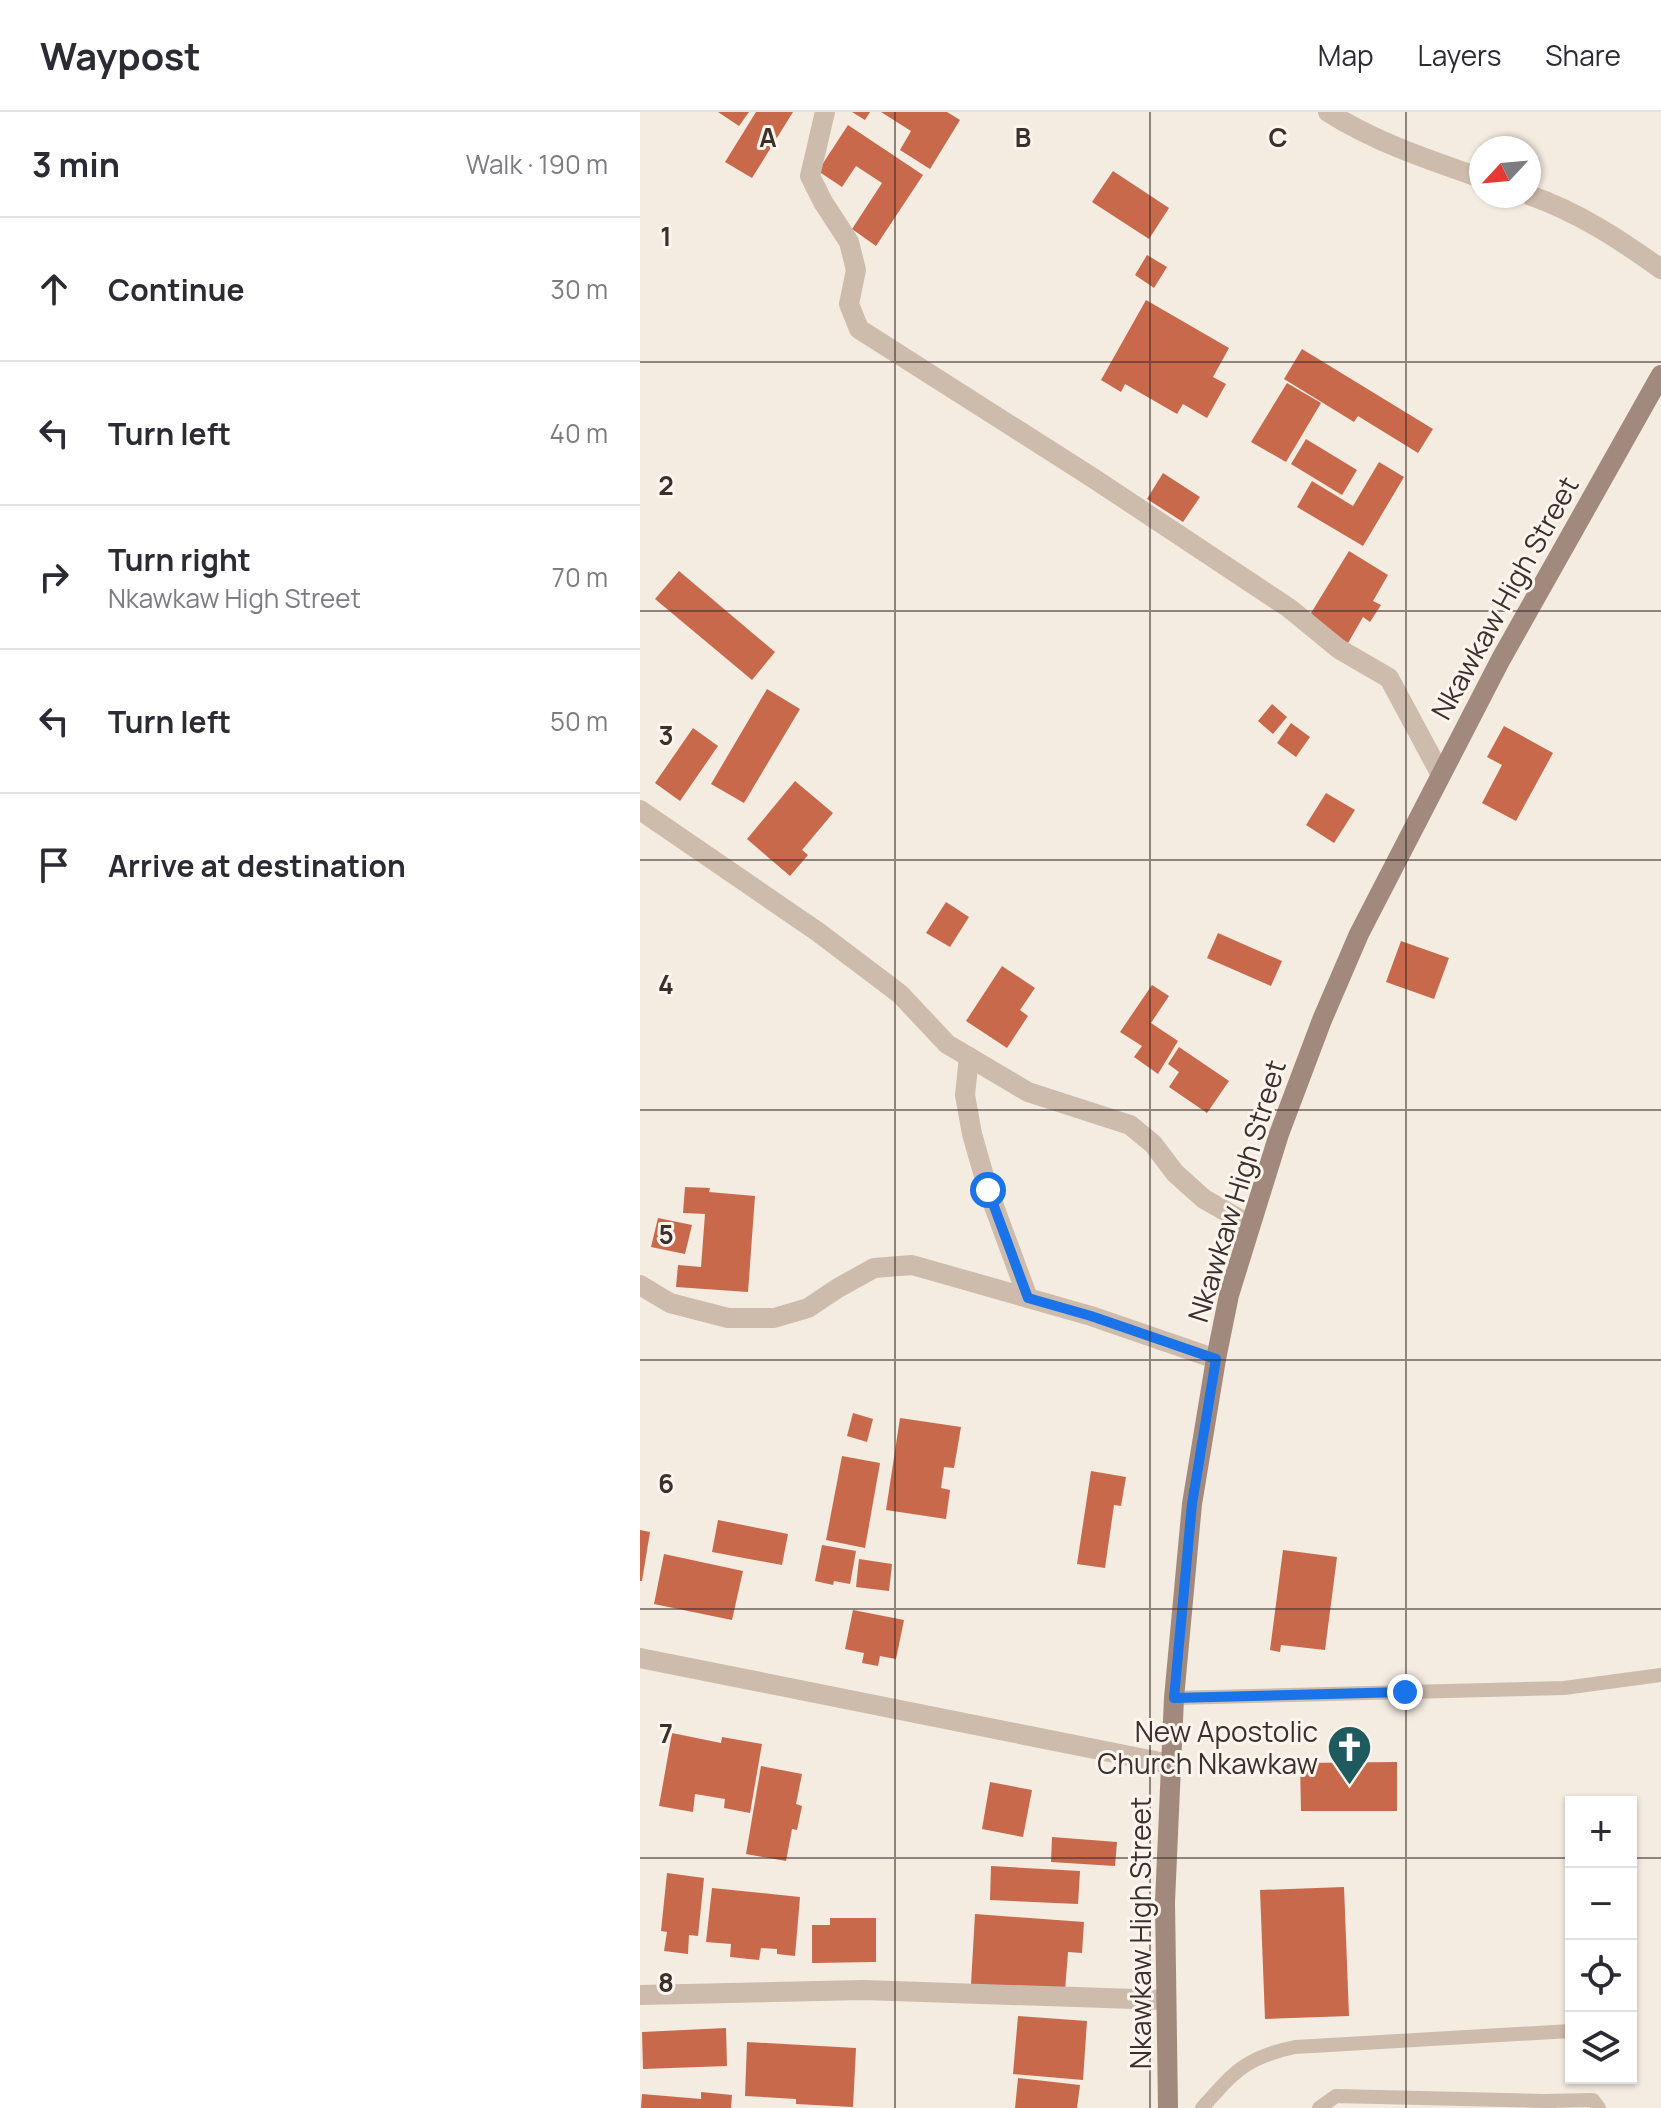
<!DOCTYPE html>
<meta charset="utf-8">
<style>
:root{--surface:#fff;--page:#f7f7f7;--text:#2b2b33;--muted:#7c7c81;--line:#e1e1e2}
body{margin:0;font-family:Manrope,sans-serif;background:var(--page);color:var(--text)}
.controls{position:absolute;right:24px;bottom:24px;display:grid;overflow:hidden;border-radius:0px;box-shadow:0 2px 6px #0004}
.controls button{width:72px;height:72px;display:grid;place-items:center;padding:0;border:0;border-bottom:2px solid var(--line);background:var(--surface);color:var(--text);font:40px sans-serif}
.compass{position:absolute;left:829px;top:24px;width:72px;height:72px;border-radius:50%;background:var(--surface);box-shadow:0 2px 6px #0004;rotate:244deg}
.stop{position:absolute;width:24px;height:24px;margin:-18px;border:6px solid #1a73e8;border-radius:50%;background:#fff}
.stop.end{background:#1a73e8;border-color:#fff;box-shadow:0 2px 8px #0008}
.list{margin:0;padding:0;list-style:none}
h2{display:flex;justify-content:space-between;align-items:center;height:104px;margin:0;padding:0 32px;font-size:34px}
h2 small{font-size:26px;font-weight:400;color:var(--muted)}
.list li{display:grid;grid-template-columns:52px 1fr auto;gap:24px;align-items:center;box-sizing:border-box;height:144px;padding:0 32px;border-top:2px solid var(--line)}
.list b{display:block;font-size:30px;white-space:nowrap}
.list p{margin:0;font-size:26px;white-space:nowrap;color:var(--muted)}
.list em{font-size:26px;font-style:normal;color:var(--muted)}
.icon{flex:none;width:44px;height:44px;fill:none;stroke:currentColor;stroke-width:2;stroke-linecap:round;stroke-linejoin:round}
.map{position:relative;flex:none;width:1021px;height:1996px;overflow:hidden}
header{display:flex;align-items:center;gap:48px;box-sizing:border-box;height:112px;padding:0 40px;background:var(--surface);border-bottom:2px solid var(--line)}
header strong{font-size:38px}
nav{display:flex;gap:44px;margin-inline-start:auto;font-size:28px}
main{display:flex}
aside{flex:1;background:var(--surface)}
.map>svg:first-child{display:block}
.building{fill:#c8694b}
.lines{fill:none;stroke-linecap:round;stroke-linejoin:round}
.service{stroke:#cdbbac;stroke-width:14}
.minor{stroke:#cdbbac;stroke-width:20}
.secondary{stroke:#a18a7d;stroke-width:20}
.route{stroke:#1a73e8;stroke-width:10}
.grid{fill:none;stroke:#3b302b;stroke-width:2;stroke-opacity:0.55}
.labels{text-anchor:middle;stroke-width:6;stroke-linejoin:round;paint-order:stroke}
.street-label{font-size:28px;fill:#3b302b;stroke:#fbf5ee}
.poi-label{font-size:28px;fill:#3b302b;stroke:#fbf5ee;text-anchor:end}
.grid-label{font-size:26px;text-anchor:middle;font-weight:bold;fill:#3b302b;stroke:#fbf5ee;stroke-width:6;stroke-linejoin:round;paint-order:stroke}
</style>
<header>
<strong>Waypost</strong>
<nav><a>Map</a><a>Layers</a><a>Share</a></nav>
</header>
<main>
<aside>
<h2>3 min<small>Walk · 190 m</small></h2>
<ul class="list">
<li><svg class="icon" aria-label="ahead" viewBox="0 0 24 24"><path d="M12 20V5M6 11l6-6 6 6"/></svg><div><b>Continue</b></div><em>30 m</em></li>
<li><svg class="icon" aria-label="left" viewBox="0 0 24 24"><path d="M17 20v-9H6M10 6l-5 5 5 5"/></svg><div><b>Turn left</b></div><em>40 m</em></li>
<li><svg class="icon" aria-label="right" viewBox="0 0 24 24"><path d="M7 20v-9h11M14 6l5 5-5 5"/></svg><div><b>Turn right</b><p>Nkawkaw High Street</p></div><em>70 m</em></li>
<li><svg class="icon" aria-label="left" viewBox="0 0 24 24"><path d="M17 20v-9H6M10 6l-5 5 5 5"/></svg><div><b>Turn left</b></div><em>50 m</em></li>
<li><svg class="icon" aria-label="arrive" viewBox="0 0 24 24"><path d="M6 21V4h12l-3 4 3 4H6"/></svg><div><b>Arrive at destination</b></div></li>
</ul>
</aside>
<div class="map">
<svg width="1021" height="1996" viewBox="0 0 1021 1996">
<rect width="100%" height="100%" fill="#f4ebe1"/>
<g class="building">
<polygon points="78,0 109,0 99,14"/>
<polygon points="116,0 153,0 112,66 85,50"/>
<polygon points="212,0 230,0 225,8"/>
<polygon points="241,0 307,0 320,8 290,57 260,38 271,19"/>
<polygon points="208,13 283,63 236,134 212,117 242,71 216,54 202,75 178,59"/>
<polygon points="473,59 529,96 509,127 452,90"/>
<polygon points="507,143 527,155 514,176 495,163"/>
<polygon points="506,188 589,236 573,265 586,272 567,306 543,292 537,302 485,272 481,280 461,268"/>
<polygon points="662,237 793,317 778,341 718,304 714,310 644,267"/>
<polygon points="647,271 681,291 646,350 611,330"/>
<polygon points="666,327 717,358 702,383 651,352"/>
<polygon points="739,350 764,365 723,434 657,395 672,369 713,394"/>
<polygon points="523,361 560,385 543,410 507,387"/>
<polygon points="709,439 748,463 733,489 741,493 730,510 723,505 708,531 668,506"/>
<polygon points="39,459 135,540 112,568 15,487"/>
<polygon points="127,577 160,597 104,691 71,672"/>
<polygon points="632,592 647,605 633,622 618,609"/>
<polygon points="651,611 670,625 656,645 637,631"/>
<polygon points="864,614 913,641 876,709 842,691 862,653 847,645"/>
<polygon points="53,616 78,634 40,689 15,671"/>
<polygon points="155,669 193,701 162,738 168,743 150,764 107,727"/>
<polygon points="686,681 715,698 694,731 666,713"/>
<polygon points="306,790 329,805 310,835 286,821"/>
<polygon points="578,821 642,849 631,874 567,846"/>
<polygon points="761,829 809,846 794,887 746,870"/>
<polygon points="362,854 395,876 380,898 388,904 367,936 326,909"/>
<polygon points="512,873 529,884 511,911 538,929 518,962 494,945 502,934 480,920"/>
<polygon points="539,935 589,969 567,1001 529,975 539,960 528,952"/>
<polygon points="45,1075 70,1076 69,1080 115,1084 108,1180 36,1175 38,1153 61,1155 65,1102 43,1101"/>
<polygon points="18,1106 52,1113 45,1142 11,1135"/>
<polygon points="213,1301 233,1307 227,1330 207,1324"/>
<polygon points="260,1306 321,1315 314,1356 304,1355 301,1376 310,1378 306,1407 246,1398"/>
<polygon points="202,1344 240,1351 225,1436 186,1428"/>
<polygon points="451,1359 486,1365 481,1394 474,1393 465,1456 437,1452"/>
<polygon points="78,1408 148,1422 142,1453 72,1440"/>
<polygon points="0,1418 10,1420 2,1469 0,1469"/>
<polygon points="182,1433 216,1439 210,1472 194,1469 193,1473 175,1469"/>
<polygon points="643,1438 697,1445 685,1538 641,1533 640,1540 630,1538"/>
<polygon points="24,1442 103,1459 92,1508 14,1492"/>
<polygon points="219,1447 252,1452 249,1479 216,1475"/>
<polygon points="213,1498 264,1508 256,1547 240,1544 238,1554 222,1551 224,1541 205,1537"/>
<polygon points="32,1621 81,1631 82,1625 122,1632 110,1701 84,1696 85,1687 55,1682 53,1700 19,1694"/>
<polygon points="757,1650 757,1699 661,1699 660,1651"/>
<polygon points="121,1654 162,1662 156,1692 162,1694 157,1718 152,1717 146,1749 106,1742"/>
<polygon points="350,1670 392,1678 383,1725 342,1717"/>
<polygon points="412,1725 477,1730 475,1754 411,1750"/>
<polygon points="351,1754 440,1759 438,1792 350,1788"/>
<polygon points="27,1761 64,1766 58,1824 49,1823 48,1842 24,1839 27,1820 21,1819"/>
<polygon points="704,1775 709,1904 625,1907 620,1778"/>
<polygon points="72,1776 160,1785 155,1844 137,1842 137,1837 121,1836 119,1848 90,1845 91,1832 66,1830"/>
<polygon points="335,1802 444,1810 442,1841 428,1840 425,1879 331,1872"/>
<polygon points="190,1806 236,1806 236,1850 172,1851 172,1813 190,1813"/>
<polygon points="378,1904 447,1909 443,1968 373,1962"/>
<polygon points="86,1916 87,1954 3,1957 2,1920"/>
<polygon points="107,1930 216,1936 213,1995 156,1992 156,1987 105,1984"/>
<polygon points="378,1966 440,1973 437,1996 375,1996"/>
<polygon points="61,1980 92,1983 91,1996 1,1996 2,1982 61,1987"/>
</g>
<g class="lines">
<g class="service">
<polyline points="534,1586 924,1576 1021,1563"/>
<polyline points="904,1989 953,1988 959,1996"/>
<path d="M562 1996C594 1960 606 1945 655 1935L931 1919"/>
<polyline points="679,1996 696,1984 904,1989 909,1996"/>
</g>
<g class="minor">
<polyline points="185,0 170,64 183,90 209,130 216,158 209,192 219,217 453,366 649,496 699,537 749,566 800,661"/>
<path d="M688 0C735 30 789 48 841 66"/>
<path d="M889 83C938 100 979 127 1021 157"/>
<polyline points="0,698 178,820 260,882 307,932 388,980 490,1013 513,1032 535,1061 564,1087 610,1113"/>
<polyline points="329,945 325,983 332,1022 348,1078 388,1186"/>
<polyline points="0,1173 30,1191 88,1206 134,1206 168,1196 198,1176 234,1156 272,1153 451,1204 576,1247"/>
<polyline points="0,1546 530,1652"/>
<polyline points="0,1883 223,1878 525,1888"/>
</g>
<polyline class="secondary" points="528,1996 525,1790 534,1586 552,1392 576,1247 589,1183 639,1022 682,908 719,822 861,547 1021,263"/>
</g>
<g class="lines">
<polyline class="route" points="348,1078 388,1186 451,1204 576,1247 552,1392 534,1586 765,1580"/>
</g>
<path class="grid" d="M255 0V1996M510 0V1996M766 0V1996M0 250H1021M0 499H1021M0 748H1021M0 998H1021M0 1248H1021M0 1497H1021M0 1746H931M991 1746H1021"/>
<defs>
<symbol id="church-pin" viewBox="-11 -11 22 30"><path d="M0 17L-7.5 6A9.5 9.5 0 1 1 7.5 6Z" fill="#1f5a5e" stroke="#fbf5ee"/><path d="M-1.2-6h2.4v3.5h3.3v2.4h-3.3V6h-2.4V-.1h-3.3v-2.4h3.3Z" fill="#fff"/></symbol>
</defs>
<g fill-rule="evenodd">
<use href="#church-pin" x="684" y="1610" width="51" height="69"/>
</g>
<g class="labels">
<g class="street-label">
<text transform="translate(865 486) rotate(-61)" y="10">Nkawkaw High Street</text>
<text transform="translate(597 1079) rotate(-73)" y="10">Nkawkaw High Street</text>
<text transform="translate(501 1821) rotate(-90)" y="10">Nkawkaw High Street</text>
</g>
<g class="poi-label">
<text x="678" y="1630">New Apostolic<tspan x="678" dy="32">Church Nkawkaw</tspan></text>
</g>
</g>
<g class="grid-label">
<text x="128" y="35">A</text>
<text x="383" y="35">B</text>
<text x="638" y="35">C</text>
<text x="26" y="134">1</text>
<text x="26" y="383">2</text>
<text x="26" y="633">3</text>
<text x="26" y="882">4</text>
<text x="26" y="1132">5</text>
<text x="26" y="1381">6</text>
<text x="26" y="1631">7</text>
<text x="26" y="1880">8</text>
</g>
</svg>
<div class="controls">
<button>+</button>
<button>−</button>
<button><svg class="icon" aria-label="locate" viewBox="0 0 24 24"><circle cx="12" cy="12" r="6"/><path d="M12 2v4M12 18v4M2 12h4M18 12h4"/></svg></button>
<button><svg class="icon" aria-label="layers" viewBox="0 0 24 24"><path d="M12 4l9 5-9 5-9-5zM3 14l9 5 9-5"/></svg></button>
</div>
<svg class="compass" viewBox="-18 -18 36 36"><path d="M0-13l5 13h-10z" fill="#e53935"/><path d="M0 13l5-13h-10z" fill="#7c7c81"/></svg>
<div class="stop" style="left:348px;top:1078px"></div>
<div class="stop end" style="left:765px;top:1580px"></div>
</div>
</main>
